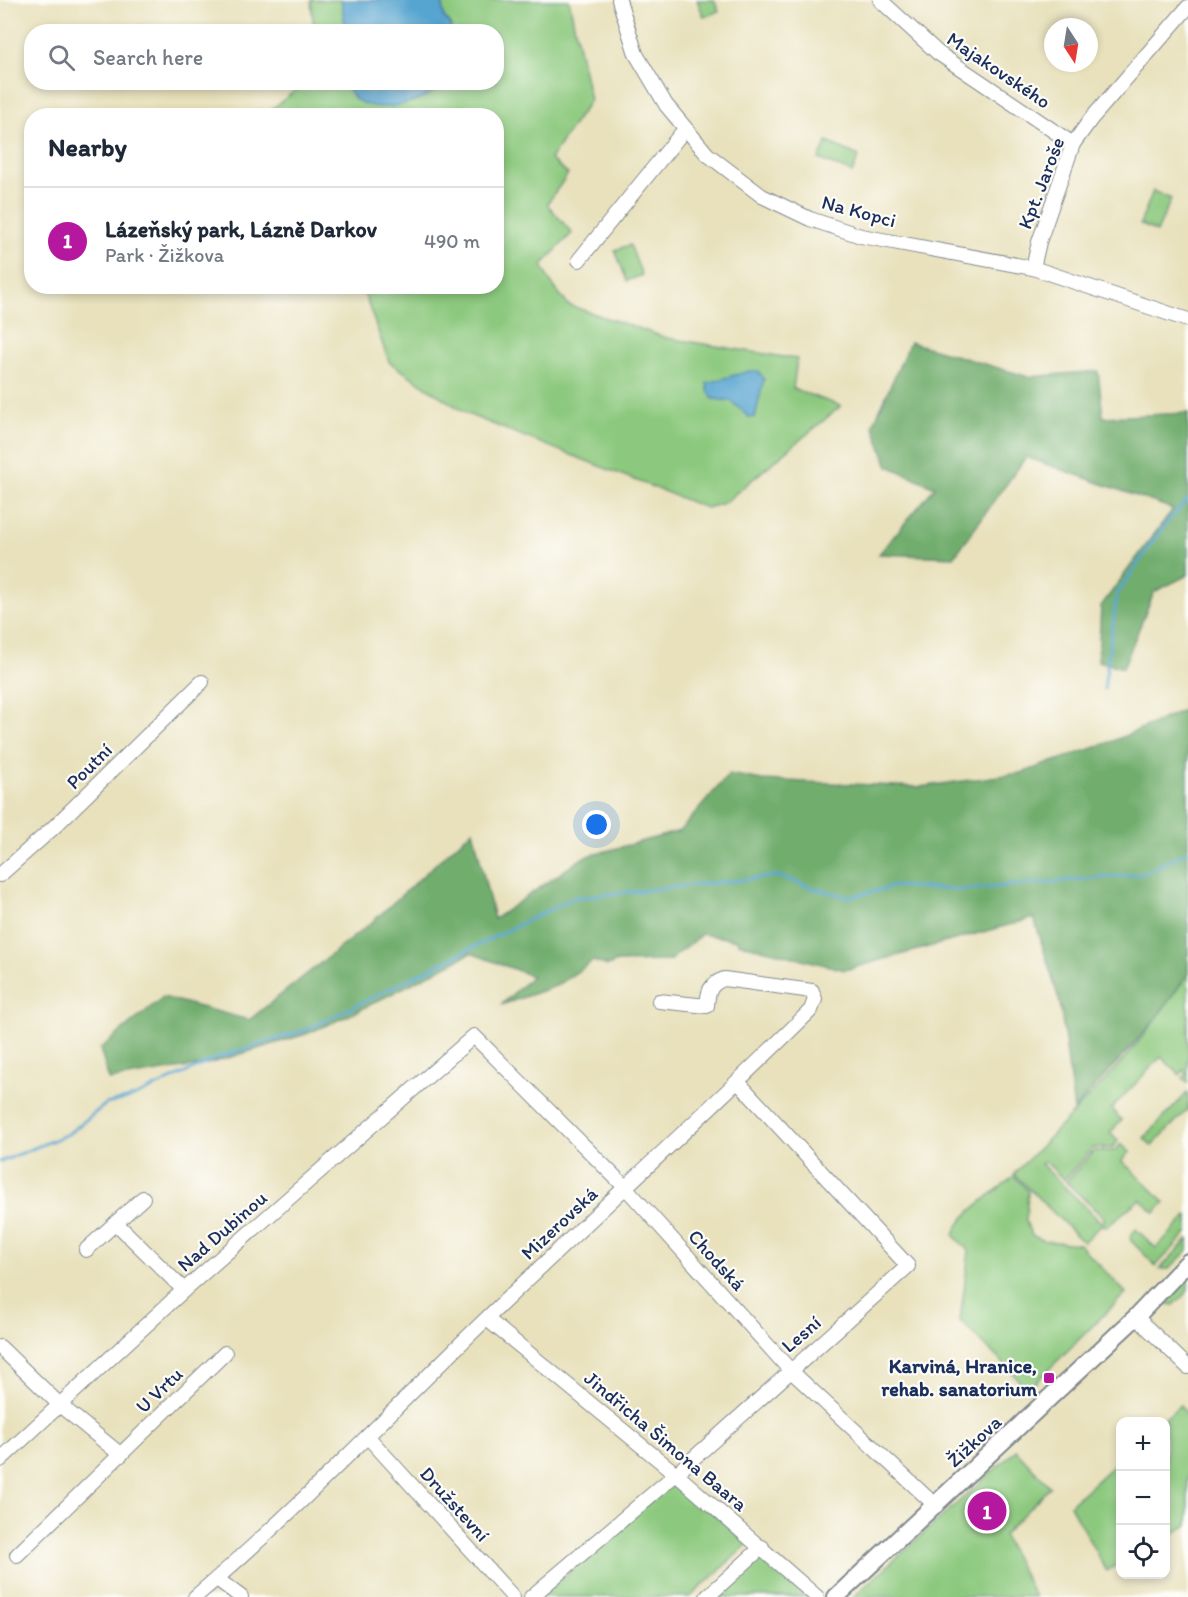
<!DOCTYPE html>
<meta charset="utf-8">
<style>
:root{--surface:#fff;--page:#f6f6f7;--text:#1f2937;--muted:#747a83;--line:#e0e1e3;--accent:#b5179e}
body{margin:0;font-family:Itim,sans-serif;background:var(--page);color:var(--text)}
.controls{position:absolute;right:18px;bottom:18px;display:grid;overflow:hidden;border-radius:12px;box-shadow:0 3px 9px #0003}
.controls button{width:54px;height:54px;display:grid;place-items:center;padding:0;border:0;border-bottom:2px solid var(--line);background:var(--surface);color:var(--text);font:30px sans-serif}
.compass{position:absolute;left:1044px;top:18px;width:54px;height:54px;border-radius:50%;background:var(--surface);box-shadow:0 3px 9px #0003;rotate:168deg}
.you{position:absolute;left:597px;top:825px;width:21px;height:21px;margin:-15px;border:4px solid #fff;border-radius:50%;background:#1a73e8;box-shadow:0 0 0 9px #1a73e833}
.badge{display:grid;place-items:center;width:39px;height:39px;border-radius:50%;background:var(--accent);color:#fff;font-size:20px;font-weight:700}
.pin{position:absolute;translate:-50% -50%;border:3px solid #fff;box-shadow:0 2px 6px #0006}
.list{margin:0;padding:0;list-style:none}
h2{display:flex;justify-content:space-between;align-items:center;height:78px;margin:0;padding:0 24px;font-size:26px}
h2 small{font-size:20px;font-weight:400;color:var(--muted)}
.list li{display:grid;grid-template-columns:39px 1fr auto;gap:18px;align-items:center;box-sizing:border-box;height:108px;padding:0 24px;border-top:2px solid var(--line)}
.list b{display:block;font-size:22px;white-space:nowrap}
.list p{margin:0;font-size:20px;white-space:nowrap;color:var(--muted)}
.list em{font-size:20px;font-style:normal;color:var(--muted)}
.icon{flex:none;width:33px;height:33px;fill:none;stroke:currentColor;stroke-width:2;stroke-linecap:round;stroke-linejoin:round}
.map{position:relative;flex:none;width:1188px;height:1597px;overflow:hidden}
.search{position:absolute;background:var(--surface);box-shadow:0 3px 9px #0003;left:24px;top:24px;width:480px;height:66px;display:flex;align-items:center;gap:15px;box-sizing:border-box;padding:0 21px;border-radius:24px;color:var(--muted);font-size:22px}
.panel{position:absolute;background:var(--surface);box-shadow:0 3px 9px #0003;left:24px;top:108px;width:480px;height:186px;border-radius:24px}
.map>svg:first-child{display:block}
.green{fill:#8cc97e;stroke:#547c6e;stroke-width:1.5}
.forest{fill:#71ad6d;stroke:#466e66;stroke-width:1.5}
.water{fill:#57a4d0;stroke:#396a97;stroke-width:1.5}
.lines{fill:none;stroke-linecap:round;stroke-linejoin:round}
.stream{stroke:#57a4d0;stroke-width:3}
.minor-casing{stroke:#82888d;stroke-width:16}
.tertiary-casing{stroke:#82888d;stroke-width:20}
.minor{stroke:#fff;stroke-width:14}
.tertiary{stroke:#fff;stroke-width:16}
.poi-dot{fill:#b5179e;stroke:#fdfcf7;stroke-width:2}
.labels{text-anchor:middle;stroke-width:4.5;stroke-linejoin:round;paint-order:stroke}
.street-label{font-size:20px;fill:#1b2f5e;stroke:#fdfcf7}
.poi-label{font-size:20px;font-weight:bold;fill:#1b2f5e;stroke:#fdfcf7;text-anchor:end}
</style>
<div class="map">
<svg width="1188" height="1597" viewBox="0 0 1188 1597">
<rect width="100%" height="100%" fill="#fdfcf7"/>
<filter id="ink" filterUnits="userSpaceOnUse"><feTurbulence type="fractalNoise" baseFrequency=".0167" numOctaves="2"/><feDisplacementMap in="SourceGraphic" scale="12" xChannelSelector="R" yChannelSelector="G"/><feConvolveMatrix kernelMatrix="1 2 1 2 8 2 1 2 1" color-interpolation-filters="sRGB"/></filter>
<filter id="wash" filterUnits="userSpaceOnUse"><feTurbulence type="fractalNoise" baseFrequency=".008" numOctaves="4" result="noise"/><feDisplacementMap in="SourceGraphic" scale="24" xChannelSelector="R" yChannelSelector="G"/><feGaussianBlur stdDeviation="1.35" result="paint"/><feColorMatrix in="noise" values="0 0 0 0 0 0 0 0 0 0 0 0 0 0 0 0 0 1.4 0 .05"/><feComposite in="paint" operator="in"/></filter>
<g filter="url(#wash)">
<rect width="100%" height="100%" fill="#e8e1bc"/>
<g class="green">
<polygon points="311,0 341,0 346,31 314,31"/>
<polygon points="442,0 569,0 590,100 550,159 568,174 547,204 572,233 542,265 549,280 568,305 667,338 797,359 793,389 841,406 724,503 706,508 467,414 389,362 362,287 496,286 496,116 263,116 305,83 347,83 347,87 437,90 443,83 496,82 496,32 450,31 451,25 444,17"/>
<polygon points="697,0 714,0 719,11 704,17"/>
<polygon points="827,142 859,156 852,173 819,159"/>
<polygon points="1153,191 1171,199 1157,232 1140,224"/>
<polygon points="630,245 642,275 627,281 615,250"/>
<polygon points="1188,974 1188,1083 1183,1078 1187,1074 1184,1070 1180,1075 1161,1057 1111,1109 1122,1120 1110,1133 1118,1141 1112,1148 1093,1148 1064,1180 1046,1162 1041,1164 1102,1223 1105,1219 1066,1182 1094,1151 1114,1151 1121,1144 1130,1152 1122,1161 1165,1202 1155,1213 1140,1199 1106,1227 1102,1224 1083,1242 1014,1174 1108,1077 1144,1035"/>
<polygon points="1188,1092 1188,1109 1152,1146 1144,1138"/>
<path d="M1014 1176 1028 1191 1026 1221 1031 1235 1045 1241 1079 1244 1126 1293 1027 1391 1009 1369 960 1321 969 1251 954 1236C956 1216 999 1190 1014 1176Z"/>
<polygon points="1188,1215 1188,1232 1156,1266 1131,1241 1131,1235 1136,1229 1156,1248"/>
<polygon points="1188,1239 1188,1250 1169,1269 1160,1269"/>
<polygon points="1188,1278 1188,1291 1174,1305 1168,1304 1164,1298"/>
<polygon points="1180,1405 1188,1418 1188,1525 1166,1538 1166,1422 1162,1421"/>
<polygon points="1016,1450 1050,1487 1003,1535 1035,1597 853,1597"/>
<polygon points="1120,1459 1120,1563 1106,1571 1070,1505"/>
<polygon points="678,1482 748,1544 690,1597 540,1597 670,1484"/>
<polygon points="763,1557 808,1597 719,1597"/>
</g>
<g class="forest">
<polygon points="910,342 1029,377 1098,371 1103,417 1188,413 1188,575 1154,592 1123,668 1098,661 1101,606 1173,509 1026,457 954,557 879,554 935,487 888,466 873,425"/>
<polygon points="1188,708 1188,974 1154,1021 1074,1110 1060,1003 1034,918 845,970 738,943 737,940 702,934 669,961 617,962 608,966 593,961 556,986 501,1005 532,976 471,953 352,1014 306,1034 208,1064 109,1080 100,1049 163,997 249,1020 372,922 473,830 494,919 584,857 680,831 729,774 762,780 919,787 1021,773 1113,741"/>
</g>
<g class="water">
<polygon points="341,0 442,0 444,17 451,25 450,31 346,31"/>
<path d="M347 83V82L443 83C427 106 351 122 347 83Z"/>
<polygon points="749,371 759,372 764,379 755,417 750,418 731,401 713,399 708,391 707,383"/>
</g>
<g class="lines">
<g class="stream">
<polyline points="1104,689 1117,594 1164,525 1188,500"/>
<polyline points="0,1162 68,1134 106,1104 134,1097 219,1057 308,1029 573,898 778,876 812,888 850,897 895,886 961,890 1142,874 1188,851"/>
</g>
</g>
</g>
<g filter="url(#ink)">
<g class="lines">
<defs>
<g id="minor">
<polyline points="619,0 636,54 666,105 707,154 762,196 810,219 861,236 1033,268 1188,320"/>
<polyline points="880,0 938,53 1073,144"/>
<polyline points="579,260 685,129"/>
<polyline points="1033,268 1039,242 1073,144 1091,119 1188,7"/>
<polyline points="0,875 53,828 202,682"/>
<polyline points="117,1224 184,1290"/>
<polyline points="86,1250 143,1198"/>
<polyline points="1136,1317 1188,1367"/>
<polyline points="487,1319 676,1474 817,1597"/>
<polyline points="0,1347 61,1406 121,1455"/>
<polyline points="368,1437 513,1597"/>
<polyline points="0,1460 184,1290 474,1036 626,1188 790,1370 936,1506"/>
<polyline points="17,1555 225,1353"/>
<polyline points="217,1579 241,1597"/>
<path d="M195 1597C298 1510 390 1412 486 1319 594 1215 705 1115 811 1010L815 999 812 991 724 979C710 984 708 991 707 1006L659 1001"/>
<polyline points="531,1597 676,1474 908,1266 738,1082"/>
<polyline points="707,1597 762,1547"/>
</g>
<polyline id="tertiary" points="836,1597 1136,1317 1188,1262"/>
</defs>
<use href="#minor" class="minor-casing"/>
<use href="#tertiary" class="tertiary-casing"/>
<use href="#minor" class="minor"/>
<use href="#tertiary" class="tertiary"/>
</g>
</g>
<rect class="poi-dot" x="1043" y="1372" width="12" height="12" rx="3"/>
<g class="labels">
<g class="street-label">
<text transform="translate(999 70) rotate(34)" y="7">Majakovského</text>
<text transform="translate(1041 183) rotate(-69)" y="7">Kpt. Jaroše</text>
<text transform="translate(859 211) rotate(15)" y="7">Na Kopci</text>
<text transform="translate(89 766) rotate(-45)" y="7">Poutní</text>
<text transform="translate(559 1223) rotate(-43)" y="7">Mizerovská</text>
<text transform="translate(222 1231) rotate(-41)" y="7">Nad Dubinou</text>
<text transform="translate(717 1260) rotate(48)" y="7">Chodská</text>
<text transform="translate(801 1334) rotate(-41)" y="7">Lesní</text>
<text transform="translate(159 1390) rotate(-44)" y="7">U Vrtu</text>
<text transform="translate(666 1441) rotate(40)" y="7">Jindřicha Šimona Baara</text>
<text transform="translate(974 1441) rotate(-43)" y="7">Žižkova</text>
<text transform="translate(455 1504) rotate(48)" y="7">Družstevní</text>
</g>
<g class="poi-label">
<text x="1037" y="1373">Karviná, Hranice,<tspan x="1037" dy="23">rehab. sanatorium</tspan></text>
</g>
</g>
</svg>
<div class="controls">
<button>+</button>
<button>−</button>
<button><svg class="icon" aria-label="locate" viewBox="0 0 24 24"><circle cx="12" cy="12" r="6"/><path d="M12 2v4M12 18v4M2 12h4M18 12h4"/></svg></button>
</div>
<svg class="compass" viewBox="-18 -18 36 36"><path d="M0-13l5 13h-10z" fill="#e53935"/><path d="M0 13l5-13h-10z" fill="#747a83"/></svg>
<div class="you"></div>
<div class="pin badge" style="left:987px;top:1511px">1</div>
<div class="search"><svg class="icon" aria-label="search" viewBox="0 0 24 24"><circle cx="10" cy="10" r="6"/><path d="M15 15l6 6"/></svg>Search here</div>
<section class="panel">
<h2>Nearby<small></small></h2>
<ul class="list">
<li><span class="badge">1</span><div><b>Lázeňský park, Lázně Darkov</b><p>Park · Žižkova</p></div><em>490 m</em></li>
</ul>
</section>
</div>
